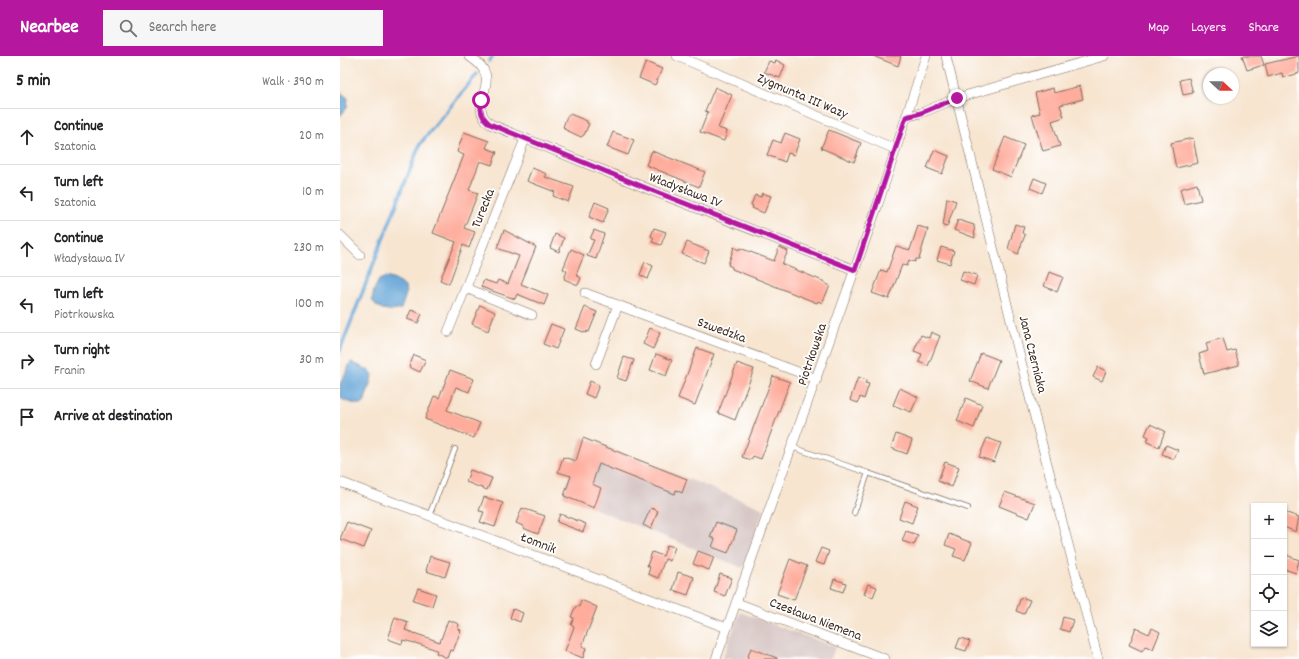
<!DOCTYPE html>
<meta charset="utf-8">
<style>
:root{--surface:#fff;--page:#f6f6f6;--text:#202124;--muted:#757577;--line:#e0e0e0;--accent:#b5179e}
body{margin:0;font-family:Dekko,sans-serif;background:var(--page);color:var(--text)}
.controls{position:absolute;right:12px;bottom:12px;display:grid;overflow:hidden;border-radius:0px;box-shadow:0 1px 3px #0004}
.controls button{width:36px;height:36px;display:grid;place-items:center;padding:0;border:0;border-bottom:1px solid var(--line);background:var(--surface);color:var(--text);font:20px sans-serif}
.compass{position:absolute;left:863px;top:12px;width:36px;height:36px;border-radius:50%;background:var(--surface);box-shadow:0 1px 3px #0004;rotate:112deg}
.stop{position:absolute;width:12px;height:12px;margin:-9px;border:3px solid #b5179e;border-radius:50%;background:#fff}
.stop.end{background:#b5179e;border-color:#fff;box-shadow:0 1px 4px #0008}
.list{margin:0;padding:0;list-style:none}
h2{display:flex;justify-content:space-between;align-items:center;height:52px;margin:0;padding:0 16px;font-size:17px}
h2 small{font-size:13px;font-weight:400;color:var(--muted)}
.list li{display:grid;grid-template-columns:26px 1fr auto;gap:12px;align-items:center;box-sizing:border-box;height:56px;padding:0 16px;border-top:1px solid var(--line)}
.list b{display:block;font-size:15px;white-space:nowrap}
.list p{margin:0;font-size:13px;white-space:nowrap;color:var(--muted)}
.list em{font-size:13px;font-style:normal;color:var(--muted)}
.icon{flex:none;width:22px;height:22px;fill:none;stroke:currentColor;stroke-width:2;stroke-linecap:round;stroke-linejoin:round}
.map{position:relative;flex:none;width:959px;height:603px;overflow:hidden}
header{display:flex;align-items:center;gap:24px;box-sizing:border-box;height:56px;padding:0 20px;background:var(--accent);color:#fff}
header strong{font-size:19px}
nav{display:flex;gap:22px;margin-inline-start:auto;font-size:14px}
.search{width:280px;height:36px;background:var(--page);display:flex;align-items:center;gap:10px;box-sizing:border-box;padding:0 14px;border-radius:0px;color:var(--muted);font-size:15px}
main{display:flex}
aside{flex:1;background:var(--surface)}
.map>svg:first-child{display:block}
.industrial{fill:#d1bfbd}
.water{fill:#63a4d6;stroke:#4f677a}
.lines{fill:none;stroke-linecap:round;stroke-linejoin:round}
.stream{stroke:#63a4d6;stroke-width:3.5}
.building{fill:#feac9b}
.lane-casing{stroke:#7d6b5c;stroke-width:6}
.street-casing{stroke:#7d6b5c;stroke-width:10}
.lane{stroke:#fff;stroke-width:4.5}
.street{stroke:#fff;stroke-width:9}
.route{stroke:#b5179e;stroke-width:5}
.labels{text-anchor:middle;stroke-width:3.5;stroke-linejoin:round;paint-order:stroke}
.street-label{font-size:14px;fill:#3b2a1e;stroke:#fff}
</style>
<header>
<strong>Nearbee</strong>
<div class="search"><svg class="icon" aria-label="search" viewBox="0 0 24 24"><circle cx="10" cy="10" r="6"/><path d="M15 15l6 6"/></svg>Search here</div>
<nav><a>Map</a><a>Layers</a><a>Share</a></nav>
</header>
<main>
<aside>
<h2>5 min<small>Walk · 390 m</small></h2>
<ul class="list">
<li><svg class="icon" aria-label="ahead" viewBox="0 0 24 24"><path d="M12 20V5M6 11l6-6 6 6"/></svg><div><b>Continue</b><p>Szatonia</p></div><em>20 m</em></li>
<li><svg class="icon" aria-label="left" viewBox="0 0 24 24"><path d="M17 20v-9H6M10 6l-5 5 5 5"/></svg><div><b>Turn left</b><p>Szatonia</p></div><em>10 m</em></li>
<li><svg class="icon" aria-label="ahead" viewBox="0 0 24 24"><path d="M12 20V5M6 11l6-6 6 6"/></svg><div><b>Continue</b><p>Władysława IV</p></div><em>230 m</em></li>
<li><svg class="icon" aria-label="left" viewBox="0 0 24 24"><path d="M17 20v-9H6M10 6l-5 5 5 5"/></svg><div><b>Turn left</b><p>Piotrkowska</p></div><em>100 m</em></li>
<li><svg class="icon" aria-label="right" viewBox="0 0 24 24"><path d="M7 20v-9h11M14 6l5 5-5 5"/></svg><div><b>Turn right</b><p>Franin</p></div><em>30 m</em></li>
<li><svg class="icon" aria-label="arrive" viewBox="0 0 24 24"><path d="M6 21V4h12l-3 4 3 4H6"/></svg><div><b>Arrive at destination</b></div></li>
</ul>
</aside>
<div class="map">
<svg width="959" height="603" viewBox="0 0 959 603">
<rect width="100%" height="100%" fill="#fff"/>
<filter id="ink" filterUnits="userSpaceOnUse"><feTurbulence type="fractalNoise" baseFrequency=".025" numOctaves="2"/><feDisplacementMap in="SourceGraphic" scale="8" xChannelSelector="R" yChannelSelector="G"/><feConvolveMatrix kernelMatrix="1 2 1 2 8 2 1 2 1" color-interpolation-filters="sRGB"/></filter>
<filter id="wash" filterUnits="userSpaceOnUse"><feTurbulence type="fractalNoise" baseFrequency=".012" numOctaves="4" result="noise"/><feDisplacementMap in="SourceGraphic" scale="16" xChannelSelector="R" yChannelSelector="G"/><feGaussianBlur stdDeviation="0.9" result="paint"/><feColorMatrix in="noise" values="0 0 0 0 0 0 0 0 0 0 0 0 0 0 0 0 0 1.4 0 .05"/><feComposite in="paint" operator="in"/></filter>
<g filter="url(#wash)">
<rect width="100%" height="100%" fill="#f7e5d0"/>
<g class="industrial">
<polygon points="242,381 424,453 403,512 223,440"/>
<polygon points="400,556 495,591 491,603 382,603"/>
</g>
<g class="water">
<polygon points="0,36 8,42 7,52 0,60"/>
<path d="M46 221 55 224 65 231 66 238 61 253C50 257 38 254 32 244L34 234 39 224Z"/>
<polygon points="11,306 28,314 33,318 24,347 22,349 8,346 0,342 0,328"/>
</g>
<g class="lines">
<g class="stream">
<polyline points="149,5 153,0"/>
<polyline points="0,294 80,88 137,18"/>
</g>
</g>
<g id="blocks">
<g class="building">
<polygon points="533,0 561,0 558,10"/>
<polygon points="902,0 921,0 924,9 907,14"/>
<polygon points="959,0 959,17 943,22 942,17 928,21 925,8"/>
<polygon points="436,4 445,9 440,22 424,16 429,5 435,7"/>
<polygon points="306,6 322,13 315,29 299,22"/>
<polygon points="849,22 853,37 843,39 840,24"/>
<polygon points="740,30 743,43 720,49 724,61 712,65 720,90 703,95 692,59 700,57 695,37 713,32 714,37"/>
<polygon points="375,31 392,39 378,72 387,75 384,85 360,76 368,56 365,55"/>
<polygon points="230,58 247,65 247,67 249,68 244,79 241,81 224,73 225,72 223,71 227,60 229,60"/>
<polygon points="489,74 521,87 514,106 481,92"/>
<polygon points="124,76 149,85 146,92 157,96 152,109 140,105 129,134 138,137 124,172 135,176 129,192 123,189 109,228 100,224 116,186 93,177 124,99 117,96"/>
<polygon points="273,76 294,84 288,99 267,91"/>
<polygon points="445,77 460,83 454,99 448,97 445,106 427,99 433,84 441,87"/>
<polygon points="665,81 684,89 671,121 652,113"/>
<polygon points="853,82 858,107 836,112 831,87"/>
<polygon points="594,94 609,100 602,118 587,112"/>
<polygon points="312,95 365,116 359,131 306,109"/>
<polygon points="192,112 207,118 205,121 234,131 228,146 213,140 215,136 187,125"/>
<polygon points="694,122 706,127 702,137 690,132"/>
<polygon points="857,128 861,144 844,148 840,133"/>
<polygon points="422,137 431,140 424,157 412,152 413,150 411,149 415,139 421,141"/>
<polygon points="607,142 616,145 607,171 603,170"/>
<polygon points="255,146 269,152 263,167 249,161"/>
<polygon points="618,164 634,169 635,182 614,174"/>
<polygon points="675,168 684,171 682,177 685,179 678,198 668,193"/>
<polygon points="578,170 588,173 579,203 576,203 575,206 569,204 567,210 562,209 549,243 532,237 541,214 547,216 556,190 570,194"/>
<polygon points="314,172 326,176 321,189 312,186 314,182 311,180"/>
<polygon points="164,174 196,191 181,228 208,239 204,249 177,238 175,243 141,231 144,224 156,228 158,224 168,228 179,200 157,192"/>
<polygon points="254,174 264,178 256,203 247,200 254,184 250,183"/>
<polygon points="215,178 224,182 219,196 210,192"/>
<polygon points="347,186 369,195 364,207 342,198"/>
<polygon points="394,191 399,194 400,192 434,205 439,191 448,195 442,208 485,226 485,227 490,230 482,247 478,245 477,247 392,213 392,211 388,209"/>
<polygon points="601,191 614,195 610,208 597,204"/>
<polygon points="231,193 244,199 236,219 241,222 238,229 224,223 227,215 223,213"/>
<polygon points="305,206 313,210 308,223 300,219"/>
<polygon points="623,215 637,219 634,229 620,224"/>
<polygon points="709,216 723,221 717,236 704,230"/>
<polygon points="140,249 155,256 148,275 132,268"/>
<polygon points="245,251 257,256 249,276 247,275 246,277 236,273"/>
<polygon points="71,254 82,258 78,267 67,263"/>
<polygon points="211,268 224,273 216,293 203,288"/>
<polygon points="310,272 320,277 313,293 303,288"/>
<polygon points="591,276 600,280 588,310 579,306 582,298 574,295 581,279 589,282"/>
<polygon points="883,282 887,296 895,294 899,309 864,318 859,298 868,295 866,287"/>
<polygon points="357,292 374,298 355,349 338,342"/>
<polygon points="641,297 659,304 648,332 630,325"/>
<polygon points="316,298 332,304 326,320 310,314"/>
<polygon points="74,299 86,304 80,316 69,311"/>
<polygon points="284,301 294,304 286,325 277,322"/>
<polygon points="397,307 414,313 395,364 378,357"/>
<polygon points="758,311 766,315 762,325 753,321"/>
<polygon points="110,314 134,323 129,336 116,331 107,354 140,367 134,382 85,363 94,340 99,342"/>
<polygon points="433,320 450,326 421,403 413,400 411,404 402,401"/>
<polygon points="518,321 527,324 525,327 529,328 524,343 520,341 518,347 510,344"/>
<polygon points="250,325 259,329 254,342 245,338"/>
<polygon points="560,332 578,341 571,356 553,349"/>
<polygon points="626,342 642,349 634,372 617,365"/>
<polygon points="810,368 825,375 819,391 807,386 809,381 805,379"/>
<polygon points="556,378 572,384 567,398 551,392"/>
<polygon points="243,382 347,423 342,437 336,434 335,438 259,408 252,428 261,432 254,452 224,440 231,420 218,416 223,401 236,405"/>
<polygon points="647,382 661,387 654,406 639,401"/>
<polygon points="826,389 838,394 834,403 822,398"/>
<polygon points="605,406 619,411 612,431 598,425"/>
<polygon points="130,414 152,422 147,434 126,426"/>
<polygon points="665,436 695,447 689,462 659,450"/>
<polygon points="144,441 163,447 155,471 140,466 144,456 139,455"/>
<polygon points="565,445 578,450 572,467 559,462"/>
<polygon points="182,452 205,460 198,478 183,472 183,470 176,467"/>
<polygon points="311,452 318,455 311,473 303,469"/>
<polygon points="944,456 959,461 956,476 944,471"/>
<polygon points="220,458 246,468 243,476 217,466"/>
<polygon points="7,466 31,475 24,492 0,483"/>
<polygon points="376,466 397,474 388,497 372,491 375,483 370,481"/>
<polygon points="566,475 578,479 574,489 562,485"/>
<polygon points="609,478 632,487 625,504 613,500 616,493 605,489"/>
<polygon points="327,489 335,491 330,505 325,503 318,522 308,518 310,511 307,510 312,496 323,500"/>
<polygon points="481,492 489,495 484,509 475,506"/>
<polygon points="358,495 374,501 369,514 353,508"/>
<polygon points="944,498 959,504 956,517 944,513"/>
<polygon points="90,500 110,506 105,521 86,515"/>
<polygon points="450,503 467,510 454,544 437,538"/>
<polygon points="338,516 354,521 348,539 333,534"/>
<polygon points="380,518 392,522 385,540 374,536"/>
<polygon points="494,523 506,527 503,536 491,532"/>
<polygon points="528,528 537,531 533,541 524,538"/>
<polygon points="78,532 96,538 92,550 73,544"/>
<polygon points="681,541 690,544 684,558 676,555"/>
<polygon points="241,544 257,551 242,590 246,592 243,602 225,595 234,571 231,569 234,562 231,561 236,550 239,551"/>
<polygon points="173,553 183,557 180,566 170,562"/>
<polygon points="55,561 68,566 65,574 100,586 108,564 119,568 118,573 121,574 113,595 110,594 107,602 96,597 97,594 75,587 63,584 62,588 48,583"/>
<polygon points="723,561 733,564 729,576 720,573"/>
<polygon points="796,572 809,578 812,572 820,576 813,593 805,590 802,595 789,589"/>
<polygon points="620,582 630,585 626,595 616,592"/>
<polygon points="411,592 437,602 437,603 407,603"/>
</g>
</g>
</g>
<g filter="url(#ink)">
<use href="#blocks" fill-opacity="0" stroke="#7d6b5c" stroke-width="1"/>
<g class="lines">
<defs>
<g id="lane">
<polyline points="452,391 528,417 514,457"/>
<polyline points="528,417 628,452"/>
<polyline points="89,460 115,393"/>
</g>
<g id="street">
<path d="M129 0C134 4 140 7 143 13 155 32 128 50 150 68L311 134 515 214"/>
<polyline points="337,0 555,93"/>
<polyline points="606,0 693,354 758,603"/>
<polyline points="566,61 581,57 617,42 764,0"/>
<polyline points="0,179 20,199"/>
<polyline points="126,232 192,259"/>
<polyline points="245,237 477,323"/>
<polyline points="108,276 185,83"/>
<polyline points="256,308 278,249"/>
<polyline points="0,426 387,572"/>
<polyline points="397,547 545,603"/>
<polyline points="376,603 537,151 586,0"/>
</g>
</defs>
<use href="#lane" class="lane-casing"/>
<use href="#street" class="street-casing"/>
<use href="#lane" class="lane"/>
<use href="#street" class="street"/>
</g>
</g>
<g class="lines" filter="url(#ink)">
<path class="route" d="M141 44C140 55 141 61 150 68L311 134 515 214 566 61 581 57 617 42"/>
</g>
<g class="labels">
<g class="street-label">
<text transform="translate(463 39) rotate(23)" y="5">Zygmunta III Wazy</text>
<text transform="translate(346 133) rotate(21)" y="5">Władysława IV</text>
<text transform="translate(142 152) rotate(-68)" y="5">Turecka</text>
<text transform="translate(382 273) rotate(20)" y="5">Szwedzka</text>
<text transform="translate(471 298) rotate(-71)" y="5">Piotrkowska</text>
<text transform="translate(694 298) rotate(76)" y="5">Jana Czerniaka</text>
<text transform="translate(199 486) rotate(21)" y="5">Łomnik</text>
<text transform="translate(476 562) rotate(21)" y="5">Czesława Niemena</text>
</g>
</g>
</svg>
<div class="controls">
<button>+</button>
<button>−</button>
<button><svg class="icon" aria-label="locate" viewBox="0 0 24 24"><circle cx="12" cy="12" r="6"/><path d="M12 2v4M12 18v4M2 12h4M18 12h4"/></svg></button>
<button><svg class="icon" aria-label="layers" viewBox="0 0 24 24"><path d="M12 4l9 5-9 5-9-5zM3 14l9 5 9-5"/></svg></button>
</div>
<svg class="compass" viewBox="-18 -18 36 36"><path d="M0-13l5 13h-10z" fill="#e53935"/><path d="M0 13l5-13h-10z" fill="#757577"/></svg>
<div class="stop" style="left:141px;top:44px"></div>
<div class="stop end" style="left:617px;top:42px"></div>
</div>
</main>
